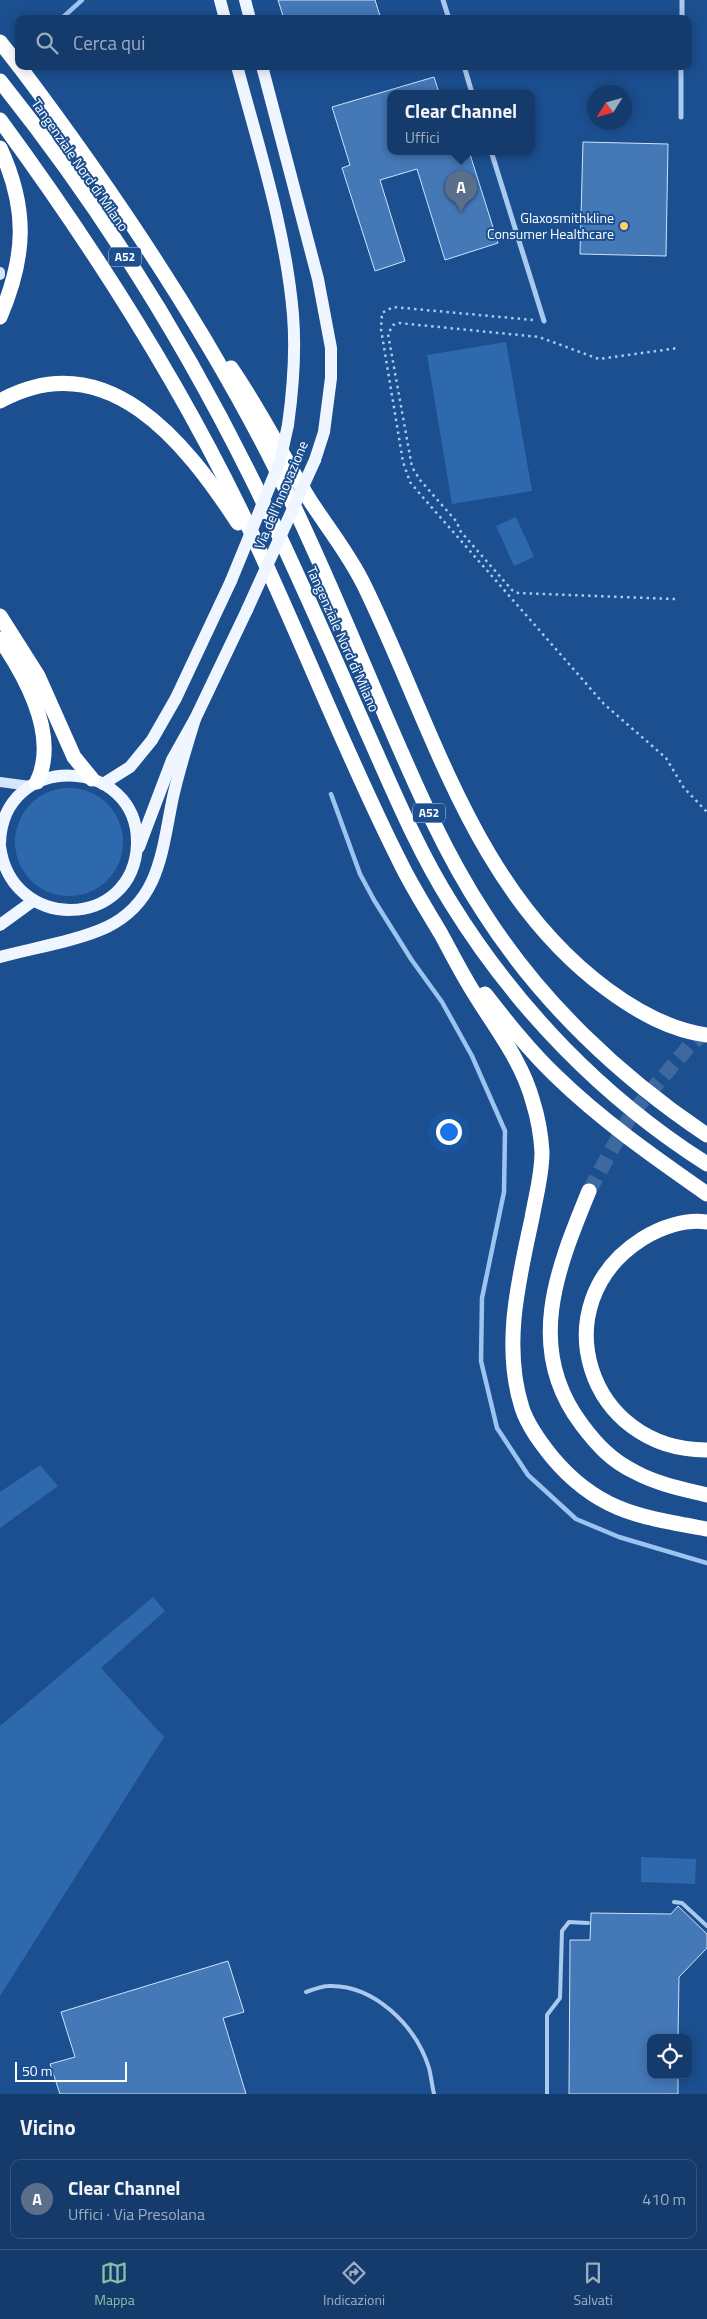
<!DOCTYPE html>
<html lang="it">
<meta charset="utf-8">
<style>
:root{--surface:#143b6b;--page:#1d4271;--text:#f1f3f6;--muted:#9dadc1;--line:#33557e;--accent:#8abfa5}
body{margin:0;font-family:"Titillium Web",sans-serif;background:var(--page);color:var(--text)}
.controls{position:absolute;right:15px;bottom:15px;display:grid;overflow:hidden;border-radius:10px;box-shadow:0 2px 12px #0003}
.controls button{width:45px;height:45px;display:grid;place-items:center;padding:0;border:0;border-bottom:1px solid var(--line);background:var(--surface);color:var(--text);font:25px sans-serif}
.compass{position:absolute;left:587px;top:85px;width:45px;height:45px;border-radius:50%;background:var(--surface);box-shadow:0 2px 12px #0003;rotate:233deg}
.scale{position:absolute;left:15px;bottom:12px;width:112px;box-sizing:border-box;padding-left:5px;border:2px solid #fff;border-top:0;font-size:14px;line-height:18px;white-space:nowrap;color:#fff;-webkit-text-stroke:4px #1b4f8f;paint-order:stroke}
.you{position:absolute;left:448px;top:1131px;width:18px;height:18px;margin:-12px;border:4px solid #fff;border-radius:50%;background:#1a73e8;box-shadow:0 0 0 8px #1a73e833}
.badge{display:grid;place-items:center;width:32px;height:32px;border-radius:50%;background:var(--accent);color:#fff;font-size:16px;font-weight:700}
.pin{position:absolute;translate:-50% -41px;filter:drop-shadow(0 1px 2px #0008)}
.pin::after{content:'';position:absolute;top:26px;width:18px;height:15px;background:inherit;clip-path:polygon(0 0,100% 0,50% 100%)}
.popup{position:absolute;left:387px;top:90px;width:148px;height:65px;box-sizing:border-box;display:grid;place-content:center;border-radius:10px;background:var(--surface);filter:drop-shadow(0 1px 4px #0005);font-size:16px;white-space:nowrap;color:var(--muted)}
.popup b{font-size:19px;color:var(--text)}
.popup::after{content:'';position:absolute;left:50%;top:100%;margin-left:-10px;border:10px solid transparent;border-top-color:var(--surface)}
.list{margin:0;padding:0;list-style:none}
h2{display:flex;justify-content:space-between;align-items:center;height:65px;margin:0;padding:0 20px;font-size:21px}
h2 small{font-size:16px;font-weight:400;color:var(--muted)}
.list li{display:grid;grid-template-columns:32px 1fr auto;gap:15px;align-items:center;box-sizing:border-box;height:80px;margin:0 10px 10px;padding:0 10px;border:1px solid var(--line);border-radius:10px}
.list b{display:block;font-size:19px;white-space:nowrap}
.list p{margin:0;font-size:16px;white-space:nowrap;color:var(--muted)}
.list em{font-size:16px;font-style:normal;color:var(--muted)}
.icon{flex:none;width:28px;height:28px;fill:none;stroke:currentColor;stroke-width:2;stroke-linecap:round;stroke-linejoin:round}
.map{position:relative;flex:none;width:707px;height:2094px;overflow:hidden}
.search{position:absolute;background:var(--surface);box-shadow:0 2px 12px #0003;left:15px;right:15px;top:15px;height:55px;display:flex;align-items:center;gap:12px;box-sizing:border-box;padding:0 18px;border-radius:10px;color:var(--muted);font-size:19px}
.sheet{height:155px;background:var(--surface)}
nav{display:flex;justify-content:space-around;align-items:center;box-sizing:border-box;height:70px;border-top:1px solid var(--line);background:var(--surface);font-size:14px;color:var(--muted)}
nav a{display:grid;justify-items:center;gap:2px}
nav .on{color:var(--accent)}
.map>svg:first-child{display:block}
.green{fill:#2e69ad}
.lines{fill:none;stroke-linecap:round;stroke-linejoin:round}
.stream{stroke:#9cc4f0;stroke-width:4.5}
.building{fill:#4478b7;stroke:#cfe3fa}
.highway-tunnel{stroke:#3d69a0;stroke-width:15;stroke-dasharray:15 8;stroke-linecap:butt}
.path{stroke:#a9c9ee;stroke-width:2.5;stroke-dasharray:2.5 4;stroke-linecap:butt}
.lane{stroke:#a9c9ee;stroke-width:4}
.street{stroke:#a9c9ee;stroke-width:5}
.secondary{stroke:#d6e6fa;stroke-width:10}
.primary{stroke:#f0f6ff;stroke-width:12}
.highway{stroke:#fff;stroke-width:15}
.primary-bridge{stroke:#f0f6ff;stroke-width:12}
.poi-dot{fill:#ffd166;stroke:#1b4f8f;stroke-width:2}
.labels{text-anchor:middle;stroke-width:4;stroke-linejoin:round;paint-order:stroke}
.shield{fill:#1b4f8f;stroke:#bbcadd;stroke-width:1}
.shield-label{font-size:12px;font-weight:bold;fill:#fff}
.street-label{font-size:14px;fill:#fff;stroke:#1b4f8f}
.poi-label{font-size:14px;fill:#fff;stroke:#1b4f8f;text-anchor:end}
</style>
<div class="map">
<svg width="707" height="2094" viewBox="0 0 707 2094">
<rect width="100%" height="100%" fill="#1b4f8f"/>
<g class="green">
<polygon points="506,342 532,491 452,504 427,355"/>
<polygon points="516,517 534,557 514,566 496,526"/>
<circle cx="69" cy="842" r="54"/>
<polygon points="40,1465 58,1486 0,1528 0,1492"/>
<polygon points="153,1597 165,1611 101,1668 164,1737 0,1996 0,1726"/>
<polygon points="641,1857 696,1859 695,1884 641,1882"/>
</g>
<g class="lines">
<g class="stream">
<polyline points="61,19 82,0"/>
<polyline points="331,794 360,874 374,900 411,959 442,1002 472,1056 505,1131 504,1192 482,1298 481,1361 497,1428 528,1475 576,1519 619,1537 707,1563"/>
</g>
</g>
<g class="building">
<polygon points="278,0 375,0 381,19 284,19"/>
<polygon points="434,77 439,93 391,93 391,151 469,151 498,243 445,260 417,169 380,180 405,261 375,271 342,168 350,165 332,107"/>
<polygon points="583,142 668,144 666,256 580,254"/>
<polygon points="678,1906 707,1934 707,1948 679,1977 678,2038 651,2038 651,2075 678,2075 678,2094 569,2094 570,1940 590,1940 591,1913 671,1914"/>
<polygon points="228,1961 244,2012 223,2018 246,2094 60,2094 50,2064 75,2057 61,2012"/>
</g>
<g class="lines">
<polyline class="highway-tunnel" points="589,1191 632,1113 691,1044 707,1031"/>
<g class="path">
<polyline points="533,320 393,307 382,313 381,329 403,462 410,482 420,494 604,704 666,758 684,788 707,812"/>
<polyline points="675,599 518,593 512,590 461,532 456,521 420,480 412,467 388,334 393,325 399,323 539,337 599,359 678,348"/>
</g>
<g class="lane">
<polyline points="674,1902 682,1903 707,1926"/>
<path d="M306 1992C313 1990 321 1986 328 1986 374 1984 416 2026 429 2068 431 2076 432 2085 434 2094"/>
<polyline points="547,2094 547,2015 560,1998 562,1931 569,1922 588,1923"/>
</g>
<g class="street">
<polyline points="443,0 449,19"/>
<polyline points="682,19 682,0"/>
<polyline points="464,66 472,93"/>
<polyline points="681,117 681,66"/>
<polyline points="491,151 544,321"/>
</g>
<g class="secondary">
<polyline points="0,272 0,275"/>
<polyline points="0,782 30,786"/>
</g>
<g class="primary">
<polyline points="220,0 225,19"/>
<polyline points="245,0 250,19"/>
<path d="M237 66C259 148 286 231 293 315 296 352 293 389 288 425"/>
<polyline points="262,66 318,279 331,348 331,378 324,432 315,460"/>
<polyline points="103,784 130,767 152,740 176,698 231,581"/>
<path d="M0 843C3 750 139 756 137 844 134 930 11 933 0 846"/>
<polyline points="139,847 172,760 195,719 247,610"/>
<polyline points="0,925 33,901"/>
<path d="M0 957C33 948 77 941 107 927 161 901 162 848 173 797 179 770 187 745 195 719"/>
</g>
<g class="highway">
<polyline points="0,42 19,66"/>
<path d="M19 66C114 192 202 323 273 463 314 546 350 632 386 717 415 784 444 852 484 913 541 1002 620 1077 707 1135"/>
<path d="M0 81C97 202 181 336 250 475 292 559 329 646 367 732 393 790 417 849 451 903 516 1008 603 1098 707 1164"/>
<path d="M0 120C91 244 174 373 241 511 297 627 342 747 400 862 412 887 427 910 441 934 452 954 462 974 474 993 496 1029 522 1061 533 1102 538 1118 541 1135 542 1152 542 1175 536 1195 532 1218 519 1279 502 1345 522 1408 528 1426 540 1442 552 1457 598 1512 641 1517 707 1529"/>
<path d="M0 148C28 209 26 256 0 317"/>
<path d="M231 368C260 410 282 455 309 499 327 527 349 554 364 585 433 726 474 892 608 990 638 1012 670 1030 707 1035"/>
<path d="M0 401C107 342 186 443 238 523"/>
<polyline points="0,616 38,676 74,757 92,779"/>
<path d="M0 639C26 677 59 736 37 782"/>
<path d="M485 994C507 1022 529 1050 555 1075 601 1120 654 1157 707 1194"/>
<path d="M589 1191C557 1269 524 1349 582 1425 597 1445 612 1461 635 1472 657 1484 683 1489 707 1495"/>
<path d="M707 1222C685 1219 661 1227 642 1239 540 1304 588 1451 707 1450"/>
</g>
<g class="primary-bridge">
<polyline points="231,581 280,461 288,425"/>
<polyline points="247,610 315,460"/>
</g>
</g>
<circle class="poi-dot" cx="624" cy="226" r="5"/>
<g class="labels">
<g class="shield">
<rect x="109" y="247.5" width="32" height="19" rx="4"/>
<rect x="413" y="803.5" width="32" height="19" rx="4"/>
</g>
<g class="shield-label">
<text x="125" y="261">A52</text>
<text x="429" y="817">A52</text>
</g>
<g class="street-label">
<text transform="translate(80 165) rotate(55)" y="5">Tangenziale Nord di Milano</text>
<text transform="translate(281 495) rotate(-67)" y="5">Via dell'Innovazione</text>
<text transform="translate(343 639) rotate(66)" y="5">Tangenziale Nord di Milano</text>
</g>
<g class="poi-label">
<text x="614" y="223">Glaxosmithkline<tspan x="614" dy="16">Consumer Healthcare</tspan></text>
</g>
</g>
</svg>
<div class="controls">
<button><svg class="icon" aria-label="locate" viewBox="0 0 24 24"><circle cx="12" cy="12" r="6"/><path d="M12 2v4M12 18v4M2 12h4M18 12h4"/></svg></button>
</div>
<svg class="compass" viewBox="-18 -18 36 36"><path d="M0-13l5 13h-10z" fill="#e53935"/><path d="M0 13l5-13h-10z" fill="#9dadc1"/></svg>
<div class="scale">50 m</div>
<div class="you"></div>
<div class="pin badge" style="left:461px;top:212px;background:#5c6f8a">A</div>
<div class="popup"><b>Clear Channel</b>Uffici</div>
<div class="search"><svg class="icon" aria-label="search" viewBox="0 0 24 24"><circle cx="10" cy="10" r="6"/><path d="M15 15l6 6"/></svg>Cerca qui</div>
</div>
<section class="sheet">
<h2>Vicino<small></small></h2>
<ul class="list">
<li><span class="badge" style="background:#5c6f8a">A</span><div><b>Clear Channel</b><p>Uffici · Via Presolana</p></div><em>410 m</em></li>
</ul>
</section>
<nav>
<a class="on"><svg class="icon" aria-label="map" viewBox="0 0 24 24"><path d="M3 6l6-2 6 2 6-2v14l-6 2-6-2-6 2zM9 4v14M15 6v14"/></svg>Mappa</a>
<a><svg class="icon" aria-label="directions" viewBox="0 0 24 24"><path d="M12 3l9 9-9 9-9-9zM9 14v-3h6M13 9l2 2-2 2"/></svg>Indicazioni</a>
<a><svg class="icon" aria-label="saved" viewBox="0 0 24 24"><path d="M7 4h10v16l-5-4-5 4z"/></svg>Salvati</a>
</nav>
